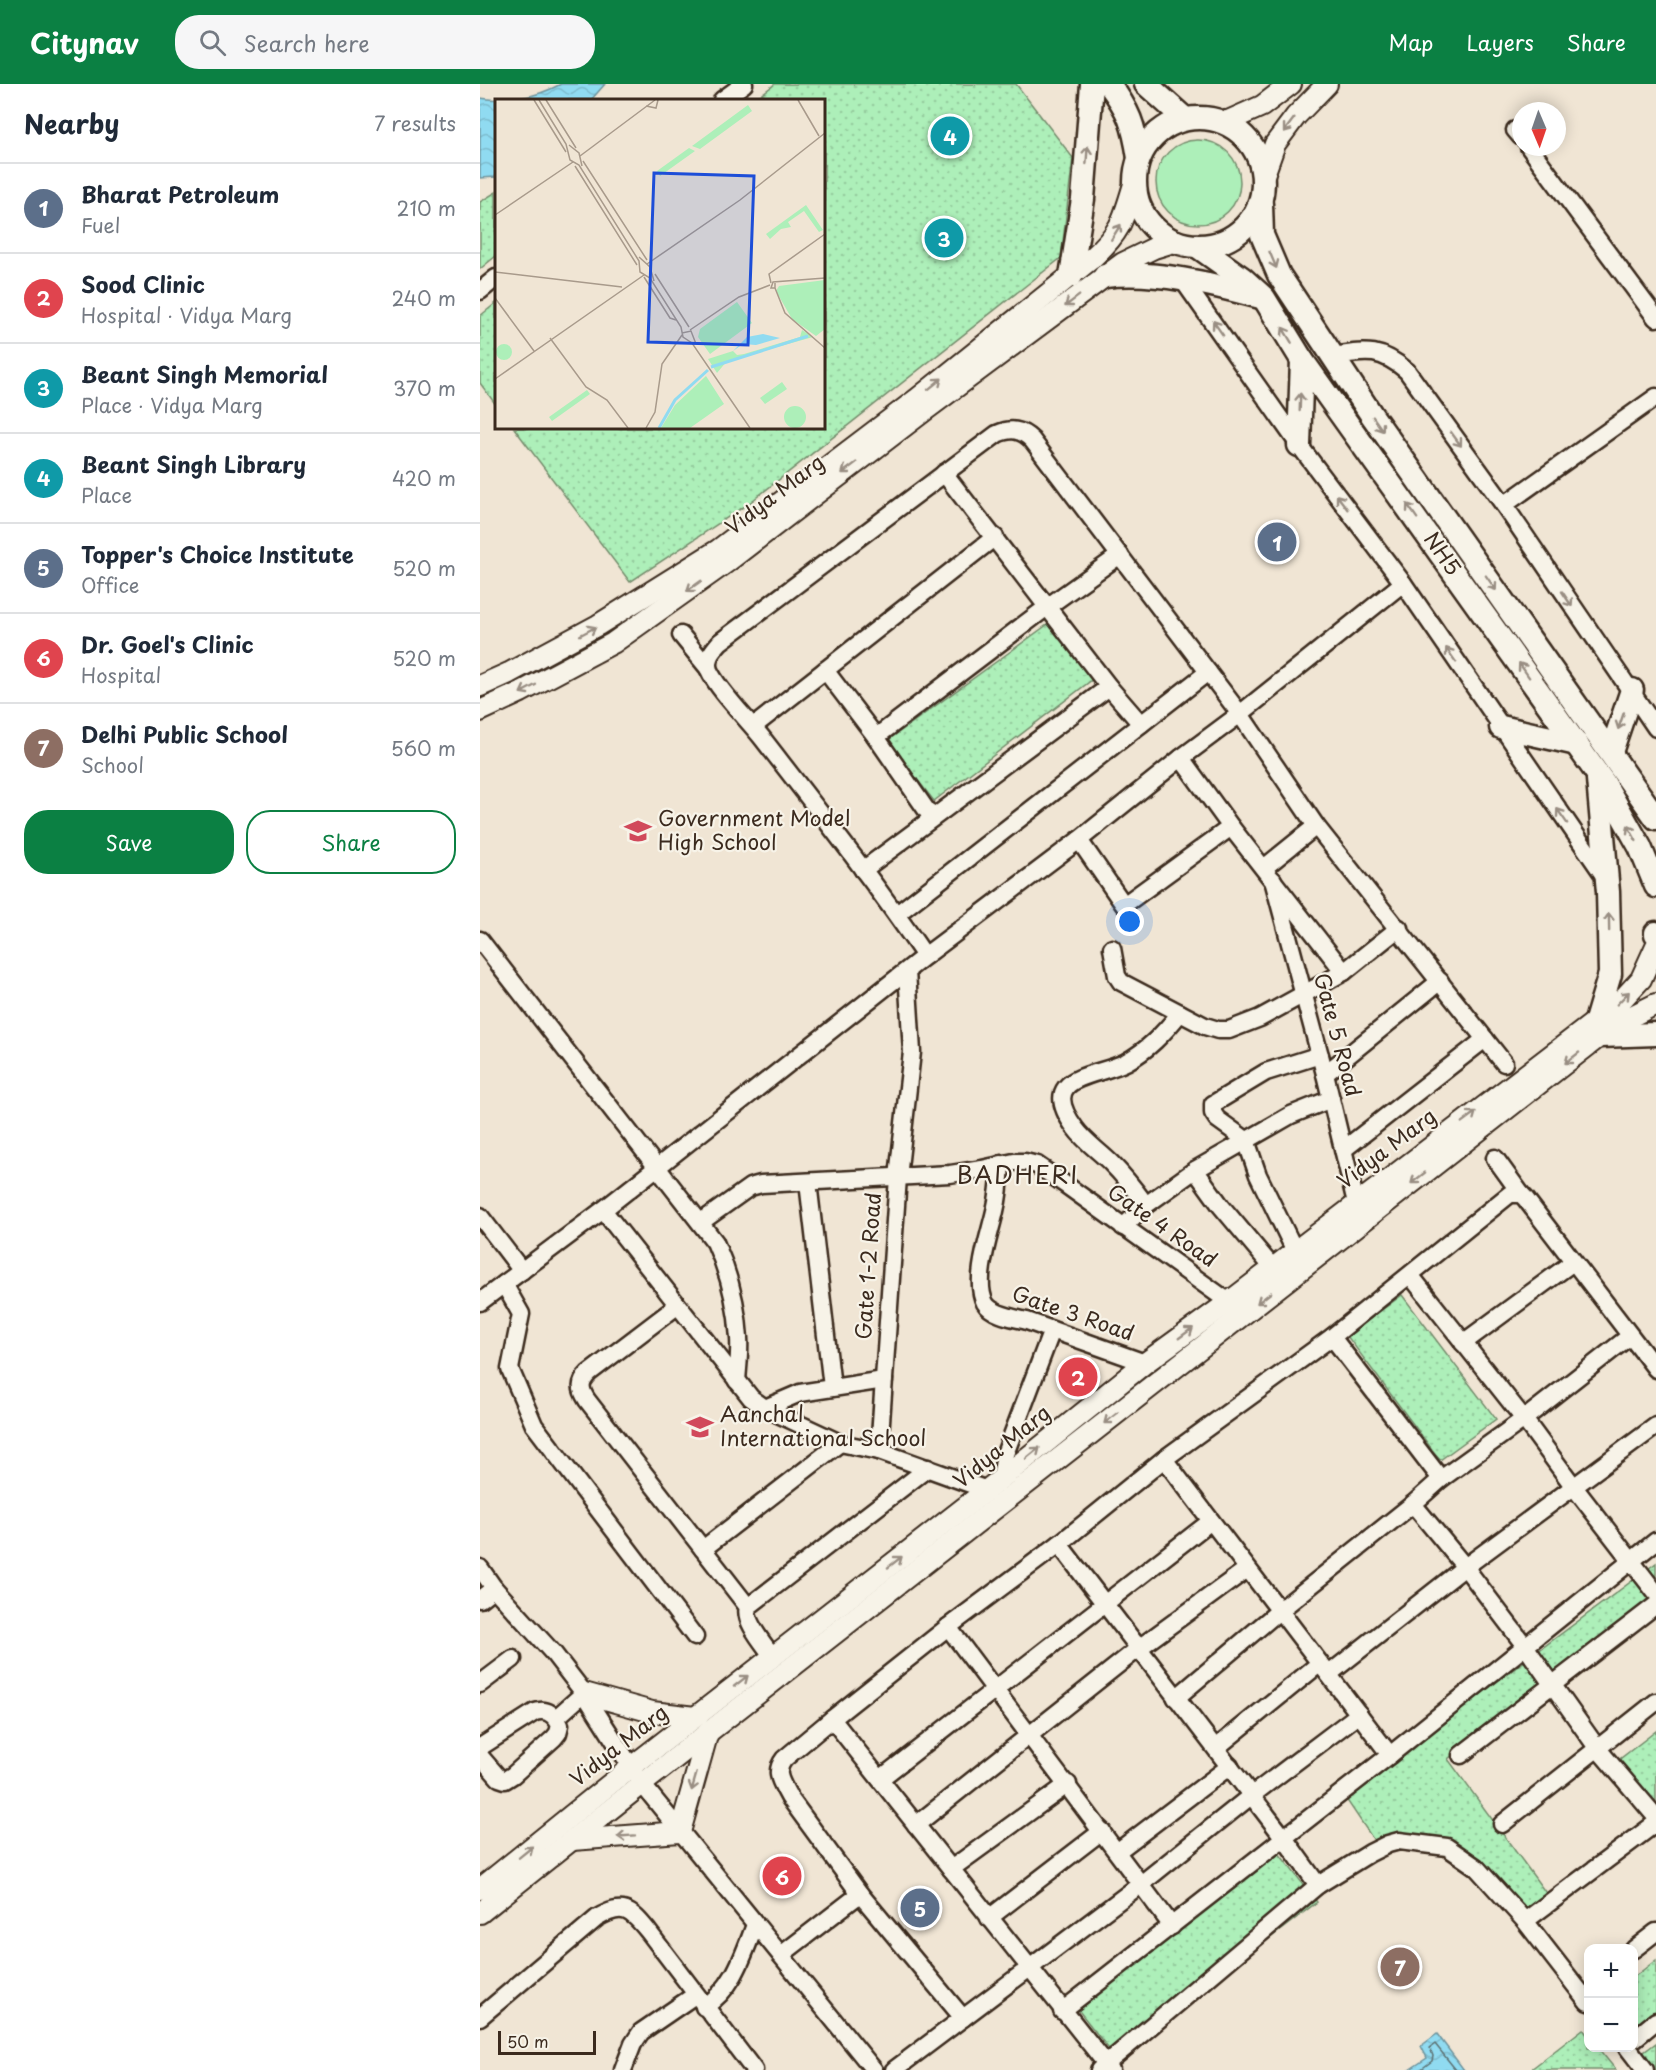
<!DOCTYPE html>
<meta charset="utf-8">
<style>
:root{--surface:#fff;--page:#f6f6f7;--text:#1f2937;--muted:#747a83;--line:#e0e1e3;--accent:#0b8043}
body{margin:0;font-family:"Playpen Sans",sans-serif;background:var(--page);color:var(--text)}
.controls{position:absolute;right:18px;bottom:18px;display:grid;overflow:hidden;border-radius:12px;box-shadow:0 3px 15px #0003}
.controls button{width:54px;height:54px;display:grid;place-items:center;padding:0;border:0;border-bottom:2px solid var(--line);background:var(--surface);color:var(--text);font:30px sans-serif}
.compass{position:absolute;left:1032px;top:18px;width:54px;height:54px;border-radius:50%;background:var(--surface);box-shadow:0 3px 15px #0003;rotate:178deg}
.scale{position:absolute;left:18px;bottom:15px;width:98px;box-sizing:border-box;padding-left:6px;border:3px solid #3b2a1e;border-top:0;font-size:16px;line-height:21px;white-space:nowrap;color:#3b2a1e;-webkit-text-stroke:4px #f7f3e8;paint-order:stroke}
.you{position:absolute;left:650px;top:838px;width:21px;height:21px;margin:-15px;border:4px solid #fff;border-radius:50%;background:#1a73e8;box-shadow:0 0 0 9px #1a73e833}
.badge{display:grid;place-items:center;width:39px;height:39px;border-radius:50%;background:var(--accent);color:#fff;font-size:20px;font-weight:700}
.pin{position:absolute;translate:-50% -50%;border:3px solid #fff;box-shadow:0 2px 6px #0006}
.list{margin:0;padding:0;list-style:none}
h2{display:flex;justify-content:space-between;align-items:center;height:78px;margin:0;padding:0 24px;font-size:26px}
h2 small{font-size:20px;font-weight:400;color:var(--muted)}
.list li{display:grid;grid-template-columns:39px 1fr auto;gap:18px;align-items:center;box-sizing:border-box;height:90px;padding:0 24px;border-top:2px solid var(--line)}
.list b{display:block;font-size:22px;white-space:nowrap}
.list p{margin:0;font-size:20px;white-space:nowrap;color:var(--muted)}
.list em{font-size:20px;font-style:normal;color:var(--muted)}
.actions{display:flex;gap:12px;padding:18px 24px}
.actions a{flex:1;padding:14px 0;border:2px solid var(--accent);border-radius:24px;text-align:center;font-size:21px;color:var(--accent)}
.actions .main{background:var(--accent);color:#fff}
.icon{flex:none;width:33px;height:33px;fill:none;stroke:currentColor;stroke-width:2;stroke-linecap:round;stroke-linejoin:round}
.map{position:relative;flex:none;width:1176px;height:1986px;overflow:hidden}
header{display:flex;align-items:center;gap:36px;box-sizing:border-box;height:84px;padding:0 30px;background:var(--accent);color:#fff}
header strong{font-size:28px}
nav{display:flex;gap:33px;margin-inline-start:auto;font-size:21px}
.search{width:420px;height:54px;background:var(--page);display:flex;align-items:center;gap:15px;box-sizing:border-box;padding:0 21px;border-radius:24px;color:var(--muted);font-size:22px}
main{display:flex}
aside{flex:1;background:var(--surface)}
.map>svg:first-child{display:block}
.green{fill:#adefb9;stroke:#748c6c;stroke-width:1.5}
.park{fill:url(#park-dots);stroke:#748c6c;stroke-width:1.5}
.water{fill:url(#water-waves);stroke:#6e949d;stroke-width:1.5}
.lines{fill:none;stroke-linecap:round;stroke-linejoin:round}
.shore{stroke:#5d7172;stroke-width:1.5}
.minor-casing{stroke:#3b2a1e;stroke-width:21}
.major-casing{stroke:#3b2a1e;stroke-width:24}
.highway-casing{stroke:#3b2a1e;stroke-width:27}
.minor{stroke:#f7f3e8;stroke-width:16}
.major{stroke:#f7f3e8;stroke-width:20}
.highway{stroke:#f7f3e8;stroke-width:22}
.oneway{stroke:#998e83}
.labels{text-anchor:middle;stroke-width:4.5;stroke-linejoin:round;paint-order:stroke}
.street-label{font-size:21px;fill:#3b2a1e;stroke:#f7f3e8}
.poi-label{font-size:21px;fill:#3b2a1e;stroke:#f7f3e8;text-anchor:start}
.quarter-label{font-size:24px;letter-spacing:1.5px;fill:#3b2a1e;stroke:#f7f3e8}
.inset-river{fill:none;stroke:#90dbf1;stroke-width:3}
.inset-road{fill:none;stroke:#a89a8b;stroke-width:1.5}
.view{fill:#1d4ed8;fill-opacity:0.15;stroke:#1d4ed8;stroke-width:3}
.inset-edge{fill:none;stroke:#3b2a1e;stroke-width:3}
</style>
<header>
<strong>Citynav</strong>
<div class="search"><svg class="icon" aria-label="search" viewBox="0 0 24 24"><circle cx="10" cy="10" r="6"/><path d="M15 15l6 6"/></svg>Search here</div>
<nav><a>Map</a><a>Layers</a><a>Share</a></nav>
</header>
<main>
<aside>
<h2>Nearby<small>7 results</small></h2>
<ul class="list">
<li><span class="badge" style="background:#5c6f8a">1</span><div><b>Bharat Petroleum</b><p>Fuel</p></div><em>210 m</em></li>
<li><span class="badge" style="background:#e0444e">2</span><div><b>Sood Clinic</b><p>Hospital · Vidya Marg</p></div><em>240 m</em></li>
<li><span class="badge" style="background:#0f9aa8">3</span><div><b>Beant Singh Memorial</b><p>Place · Vidya Marg</p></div><em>370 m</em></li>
<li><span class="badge" style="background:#0f9aa8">4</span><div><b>Beant Singh Library</b><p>Place</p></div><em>420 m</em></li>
<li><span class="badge" style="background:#5c6f8a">5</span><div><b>Topper's Choice Institute</b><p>Office</p></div><em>520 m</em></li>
<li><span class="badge" style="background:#e0444e">6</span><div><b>Dr. Goel's Clinic</b><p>Hospital</p></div><em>520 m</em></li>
<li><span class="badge" style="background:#8d6e63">7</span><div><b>Delhi Public School</b><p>School</p></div><em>560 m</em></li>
</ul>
<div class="actions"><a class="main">Save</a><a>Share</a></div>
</aside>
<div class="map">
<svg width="1176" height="1986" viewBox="0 0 1176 1986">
<defs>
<pattern id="park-dots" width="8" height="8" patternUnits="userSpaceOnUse" patternTransform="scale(1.5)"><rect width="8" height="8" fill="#adefb9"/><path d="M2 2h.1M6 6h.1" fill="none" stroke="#96cd9f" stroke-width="1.8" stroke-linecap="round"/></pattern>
<pattern id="water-waves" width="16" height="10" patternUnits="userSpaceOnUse" patternTransform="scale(1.5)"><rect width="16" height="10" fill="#90dbf1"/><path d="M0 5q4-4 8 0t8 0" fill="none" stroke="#7dbcce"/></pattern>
</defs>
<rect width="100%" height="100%" fill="#f0e5d4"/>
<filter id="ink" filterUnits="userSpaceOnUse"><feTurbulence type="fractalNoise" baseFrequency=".0167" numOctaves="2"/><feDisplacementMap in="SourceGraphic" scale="12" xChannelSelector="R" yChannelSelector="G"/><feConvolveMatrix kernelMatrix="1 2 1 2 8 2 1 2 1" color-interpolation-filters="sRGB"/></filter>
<g filter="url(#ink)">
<circle class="green" cx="718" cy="98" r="42"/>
<g class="park">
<polygon points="295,0 536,0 593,74 581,174 268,420 150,498 34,344 344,344 344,16 274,16"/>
<polygon points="16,108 16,172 0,185 0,118"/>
<polygon points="16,219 16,321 0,299 0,232"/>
<polygon points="571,538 613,595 454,717 407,657"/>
<polygon points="922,1211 1016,1335 960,1376 867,1252"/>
<polygon points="1176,1479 1176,1514 968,1675 1074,1820 1051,1836 988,1766 959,1756 899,1764 864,1712"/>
<polygon points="1176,1647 1176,1730 1136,1678"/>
<polygon points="798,1768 837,1818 635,1973 596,1923"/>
<polygon points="1176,1876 1176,1929 1154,1946 1154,1893"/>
<polygon points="1103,1945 1108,1952 1108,1964 1118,1964 1136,1986 1050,1986"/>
<polygon points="1176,1959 1176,1986 1172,1986 1160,1971"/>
</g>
<g class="water">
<path d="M81 0H125L111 16H16V93L0 94V14C28 19 57 13 81 0Z"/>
<polygon points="957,1950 984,1986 929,1986 947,1974 941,1962"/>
</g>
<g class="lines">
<polyline class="shore" points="940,1986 952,1977 953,1972 950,1964 955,1960 976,1986"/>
<defs>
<g id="minor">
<polyline points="242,16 264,0"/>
<polyline points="1035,46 1041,53"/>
<polyline points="1049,63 1176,234"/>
<polyline points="702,195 819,361 923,499 1127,796"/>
<polyline points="0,207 16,194"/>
<path d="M853 272C887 267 900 264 927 287L1024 421 1176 644"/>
<polyline points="1024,421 1176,313"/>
<polyline points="201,551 228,584"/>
<polyline points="345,586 396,653 567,523 640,471"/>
<polyline points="629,603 661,640"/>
<polyline points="274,642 515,453"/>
<polyline points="396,653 452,734"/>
<polyline points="701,674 751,743 864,888"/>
<polyline points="599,756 644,821 751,743"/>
<polyline points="784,784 836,742"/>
<polyline points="383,786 629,603 464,389"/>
<polyline points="793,796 845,990 876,1119"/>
<polyline points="417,830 728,588"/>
<path d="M0 856 235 1158C248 1187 257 1222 259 1254 260 1268 258 1283 257 1297"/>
<polyline points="632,864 637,892 641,898 725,942 738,946 749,946 780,934 864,888 919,844"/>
<path d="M445 872C394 797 338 726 283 655 269 637 237 605 229 586 225 575 233 566 240 558L517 350C531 344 541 345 552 356L760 630 836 742 1024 979"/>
<polyline points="427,887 432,968 418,1093 399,1367 507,1406"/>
<polyline points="845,990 960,897"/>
<polyline points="863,1066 1005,955"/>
<polyline points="1015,1074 1041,1110"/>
<path d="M521 1080C520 1096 519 1111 515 1127 510 1150 493 1196 505 1219 512 1231 535 1234 547 1237L665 1279"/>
<polyline points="715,1086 741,1122 793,1184"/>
<polyline points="328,1098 352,1303"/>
<path d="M666 1121C655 1106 644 1092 631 1079 619 1067 605 1058 595 1044 556 990 615 994 646 978 668 966 684 949 700 929"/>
<polyline points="123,1126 271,1314 285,1324 360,1359 399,1367"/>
<polyline points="0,1132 42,1187"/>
<polyline points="221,1138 270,1103 281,1100 470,1090 502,1085 534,1078 545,1078 557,1081 586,1101 749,1218"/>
<polyline points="643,1143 666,1121 715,1086 811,1031 851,1015"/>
<polyline points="815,1167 778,1091 766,1056 737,1035 733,1029 733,1020 786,988 840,971"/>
<polyline points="930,1191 1044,1335 1094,1403 1176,1509"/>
<polyline points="24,1200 41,1230 30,1285 54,1341 215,1553"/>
<polyline points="0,1218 123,1126 445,872 599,756 701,674 760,630 923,499"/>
<path d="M197 1222 109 1289C99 1299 100 1305 107 1316L268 1523C263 1537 285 1561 293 1573"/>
<polyline points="852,1253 961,1395"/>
<polyline points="983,1259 1093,1178"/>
<polyline points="285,1324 320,1309 404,1296"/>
<polyline points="684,1375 910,1671"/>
<polyline points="521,1395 525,1370 572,1246"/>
<polyline points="933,1420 985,1483 1045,1562 1118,1665 1176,1733"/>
<polyline points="579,1460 804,1754 838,1801"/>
<polyline points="223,1465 360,1359"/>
<polyline points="0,1484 14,1504 74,1570 104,1609 162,1700 394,1986"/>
<polyline points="0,1515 14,1504"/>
<polyline points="268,1523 448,1384"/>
<polyline points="468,1543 692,1842"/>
<polyline points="849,1590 985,1483 1176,1342"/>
<polyline points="0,1600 33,1575"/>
<polyline points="696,1614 799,1527 933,1420 961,1395 1044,1335 1150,1252"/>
<polyline points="76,1634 104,1609"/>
<polyline points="352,1635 468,1543 579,1460 684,1375 852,1253 1030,1110 1041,1110 1045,1114 1176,1285"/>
<polyline points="736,1664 839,1580"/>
<path d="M0 1666 2 1662 55 1628C67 1624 75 1631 80 1641L78 1649 74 1654 33 1691 25 1696 19 1694 0 1672"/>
<polyline points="981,1671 1176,1521"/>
<polyline points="400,1695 731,1437"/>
<polyline points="1022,1740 1176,1618"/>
<polyline points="436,1741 659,1564 767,1485"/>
<polyline points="638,1767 750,1682"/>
<polyline points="471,1785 588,1700"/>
<polyline points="509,1834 622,1747"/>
<polyline points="1045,1837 1176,1739"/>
<polyline points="1154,1865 1176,1848"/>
<polyline points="301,1871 380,1810"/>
<path d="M224 1923C254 1904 263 1872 275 1841"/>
<polyline points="582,1927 910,1671 1176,1457"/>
<path d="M0 1933 117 1834C143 1819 150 1825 168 1847L274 1986"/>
<path d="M483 1934 380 1810 309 1713C302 1699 293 1689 304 1675L352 1635 631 1986"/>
<polyline points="1154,1955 1176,1937"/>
<polyline points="1148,1964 1165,1986"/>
<polyline points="143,1986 153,1960 161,1948 215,1911"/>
<polyline points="414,1986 661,1800 772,1711 879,1630"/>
<polyline points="619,1986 838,1801 890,1769 908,1760 919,1757 967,1763 996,1783 1045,1837 1108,1918"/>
</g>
<g id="major">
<polyline points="746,38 782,22 811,0"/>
<polyline points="784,91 795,60 816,32 847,0"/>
<path d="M0 602 29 589 118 541 238 466 437 315 610 176C640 149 643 138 654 100"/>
<polyline points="0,627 41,608 133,559 247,478 444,327 643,179 674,164 697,157"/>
<polyline points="104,1609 172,1628 215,1633"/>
<polyline points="92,1756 200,1748 228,1648"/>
<polyline points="0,1805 150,1684 507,1406 665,1279 749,1218 1138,920 1161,895 1176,862"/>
<polyline points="0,1829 162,1700 1120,952 1154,931 1176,920"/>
</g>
<g id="highway">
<path d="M629 0C649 27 654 41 659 74"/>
<polyline points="666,0 705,35"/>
<circle cx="719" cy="98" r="64"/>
<polyline points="781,120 782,151 799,191 891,330 1176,734"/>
<polyline points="717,162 762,194 784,214 822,276 1124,699 1160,763 1176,802"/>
<polyline points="591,192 603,115 612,0"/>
<path d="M625 192C675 186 732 200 780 213"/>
<polyline points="819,361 822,276"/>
<polyline points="1021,643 1097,660"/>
<polyline points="1131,668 1152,606"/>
<polyline points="1176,849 1176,850"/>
<polyline points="1116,937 1130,890 1128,808 1118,695"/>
<polyline points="1120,952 1176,950"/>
</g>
</defs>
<use href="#minor" class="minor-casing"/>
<use href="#major" class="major-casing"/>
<use href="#highway" class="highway-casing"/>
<use href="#minor" class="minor"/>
<use href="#major" class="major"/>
<use href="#highway" class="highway"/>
</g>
<defs><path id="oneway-shaft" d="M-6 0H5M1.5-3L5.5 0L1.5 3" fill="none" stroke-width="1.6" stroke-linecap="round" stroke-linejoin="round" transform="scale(1.5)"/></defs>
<g class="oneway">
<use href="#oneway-shaft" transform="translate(809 41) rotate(127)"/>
<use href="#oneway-shaft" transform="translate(607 71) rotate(-86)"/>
<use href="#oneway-shaft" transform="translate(636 148) rotate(-58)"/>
<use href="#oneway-shaft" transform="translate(793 176) rotate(67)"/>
<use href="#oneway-shaft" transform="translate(592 217) rotate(143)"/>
<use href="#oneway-shaft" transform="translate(738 244) rotate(-125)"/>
<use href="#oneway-shaft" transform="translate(807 251) rotate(-121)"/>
<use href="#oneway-shaft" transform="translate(455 300) rotate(-39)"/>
<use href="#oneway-shaft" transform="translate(820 318) rotate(-88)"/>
<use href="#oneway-shaft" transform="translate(898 340) rotate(55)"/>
<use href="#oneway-shaft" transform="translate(976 355) rotate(54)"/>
<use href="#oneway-shaft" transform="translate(369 384) rotate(143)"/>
<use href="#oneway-shaft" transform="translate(862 418) rotate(-127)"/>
<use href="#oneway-shaft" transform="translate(932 427) rotate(-125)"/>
<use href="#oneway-shaft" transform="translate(1011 499) rotate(55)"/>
<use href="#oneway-shaft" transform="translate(214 502) rotate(145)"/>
<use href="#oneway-shaft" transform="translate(1087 515) rotate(56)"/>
<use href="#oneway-shaft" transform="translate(108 547) rotate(-28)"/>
<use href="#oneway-shaft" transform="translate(971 571) rotate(-125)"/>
<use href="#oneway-shaft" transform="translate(1044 586) rotate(-125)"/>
<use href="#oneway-shaft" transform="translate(48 605) rotate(152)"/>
<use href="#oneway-shaft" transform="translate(1141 637) rotate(109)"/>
<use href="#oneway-shaft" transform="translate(1082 732) rotate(-125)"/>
<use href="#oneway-shaft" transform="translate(1152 749) rotate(-119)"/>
<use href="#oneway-shaft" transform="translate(1129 838) rotate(-91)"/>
<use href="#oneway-shaft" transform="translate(1143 914) rotate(-46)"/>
<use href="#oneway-shaft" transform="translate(1092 974) rotate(142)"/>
<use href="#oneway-shaft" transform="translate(989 1033) rotate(-37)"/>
<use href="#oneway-shaft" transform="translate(938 1094) rotate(142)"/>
<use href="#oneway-shaft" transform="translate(784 1214) rotate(142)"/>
<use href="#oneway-shaft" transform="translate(706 1249) rotate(-36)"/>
<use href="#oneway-shaft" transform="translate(631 1334) rotate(142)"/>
<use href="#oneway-shaft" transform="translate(553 1369) rotate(-39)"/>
<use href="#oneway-shaft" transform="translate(415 1478) rotate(-38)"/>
<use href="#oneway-shaft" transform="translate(261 1597) rotate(-38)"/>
<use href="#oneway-shaft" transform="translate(214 1698) rotate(106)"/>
<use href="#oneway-shaft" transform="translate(146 1752) rotate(176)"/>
<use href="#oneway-shaft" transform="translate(46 1768) rotate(-39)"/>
</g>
</g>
<defs>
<symbol id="school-bare" viewBox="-9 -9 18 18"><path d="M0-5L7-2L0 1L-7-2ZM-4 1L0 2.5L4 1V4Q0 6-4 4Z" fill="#d1495b" stroke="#f7f3e8" stroke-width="2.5" paint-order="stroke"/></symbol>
</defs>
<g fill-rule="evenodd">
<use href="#school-bare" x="139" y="728" width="38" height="38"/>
<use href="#school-bare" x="201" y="1324" width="38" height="38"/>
</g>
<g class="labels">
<g class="street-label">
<text transform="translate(295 411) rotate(-37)" y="7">Vidya Marg</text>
<text transform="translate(962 470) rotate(55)" y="7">NH5</text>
<text transform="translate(857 951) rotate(75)" y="7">Gate 5 Road</text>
<text transform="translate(907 1065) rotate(-37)" y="7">Vidya Marg</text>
<text transform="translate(682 1142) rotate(35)" y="7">Gate 4 Road</text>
<text transform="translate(389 1182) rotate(-86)" y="7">Gate 1-2 Road</text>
<text transform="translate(593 1230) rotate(19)" y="7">Gate 3 Road</text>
<text transform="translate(522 1363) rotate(-39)" y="7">Vidya Marg</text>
<text transform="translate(139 1662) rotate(-38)" y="7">Vidya Marg</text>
</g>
<g class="poi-label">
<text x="178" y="742">Government Model<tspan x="178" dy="24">High School</tspan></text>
<text x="240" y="1338">Aanchal<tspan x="240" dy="24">International School</tspan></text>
</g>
<g class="quarter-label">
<text x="538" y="1100">BADHERI</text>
</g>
</g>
<g transform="translate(15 15)">
<rect width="330" height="330" fill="#f0e5d4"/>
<path d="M330 181V230L321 237 297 220 281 192 284 187ZM307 231 318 238 232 262 222 274 213 260 238 252 242 256 249 255 305 238Z" fill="#adefb9"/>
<path d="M253 6 257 12 205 50 197 47ZM194 49 200 52 165 77 162 72ZM311 106 328 131 324 133 309 112 293 123 296 128 286 130 275 140 271 135ZM242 203 257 224 215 255 203 238 205 230ZM1 253a8 8 0 1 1 16 0a8 8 0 1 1-16 0ZM211 277 229 305 195 329H166L180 306ZM287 283 292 290 270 305 265 299ZM92 291 95 295 57 322 54 318ZM289 318a11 11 0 1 1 22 0a11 11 0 1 1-22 0Z" fill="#adefb9"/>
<path d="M268 235 285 239 261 246 248 245 238 252 252 238Z" fill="#90dbf1"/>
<path class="inset-river" d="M216 268 313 237M164 329 180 301 213 271"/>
<path class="inset-road" d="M39 1 71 53M44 1 71 45 75 61 84 66 144 162 145 173 155 179 186 228 188 238 197 244 255 329M51 1 81 49M303 1 324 37M151 7 161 9 163 1M74 46 84 54 87 67M85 57 160 1M88 62 152 161M80 67 142 166M0 116 78 63M144 158 155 168 159 182M152 165 245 101 330 34M0 173 127 188M160 175 194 228M149 178 175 219 181 221M276 184 274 175 330 135M280 184V189H276L278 183 330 179M280 189 290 214 330 249M0 199 39 252M195 231 244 198 275 186M187 234 196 232 201 245M55 239 91 288 112 301 133 329M0 280 149 176M151 329 160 313 167 265 187 236"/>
<path class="view" d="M159 74 259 77 253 246 153 243Z"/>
<rect width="330" height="330" class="inset-edge"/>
</g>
</svg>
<div class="controls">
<button>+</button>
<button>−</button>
</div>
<svg class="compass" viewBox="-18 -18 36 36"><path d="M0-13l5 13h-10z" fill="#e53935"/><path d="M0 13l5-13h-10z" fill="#747a83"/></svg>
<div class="scale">50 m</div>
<div class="you"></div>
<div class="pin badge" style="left:797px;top:458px;background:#5c6f8a">1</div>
<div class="pin badge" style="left:598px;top:1293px;background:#e0444e">2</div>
<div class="pin badge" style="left:464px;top:154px;background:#0f9aa8">3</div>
<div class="pin badge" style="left:470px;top:52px;background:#0f9aa8">4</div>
<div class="pin badge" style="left:440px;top:1824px;background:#5c6f8a">5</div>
<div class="pin badge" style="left:302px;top:1792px;background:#e0444e">6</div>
<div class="pin badge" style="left:920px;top:1883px;background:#8d6e63">7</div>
</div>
</main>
